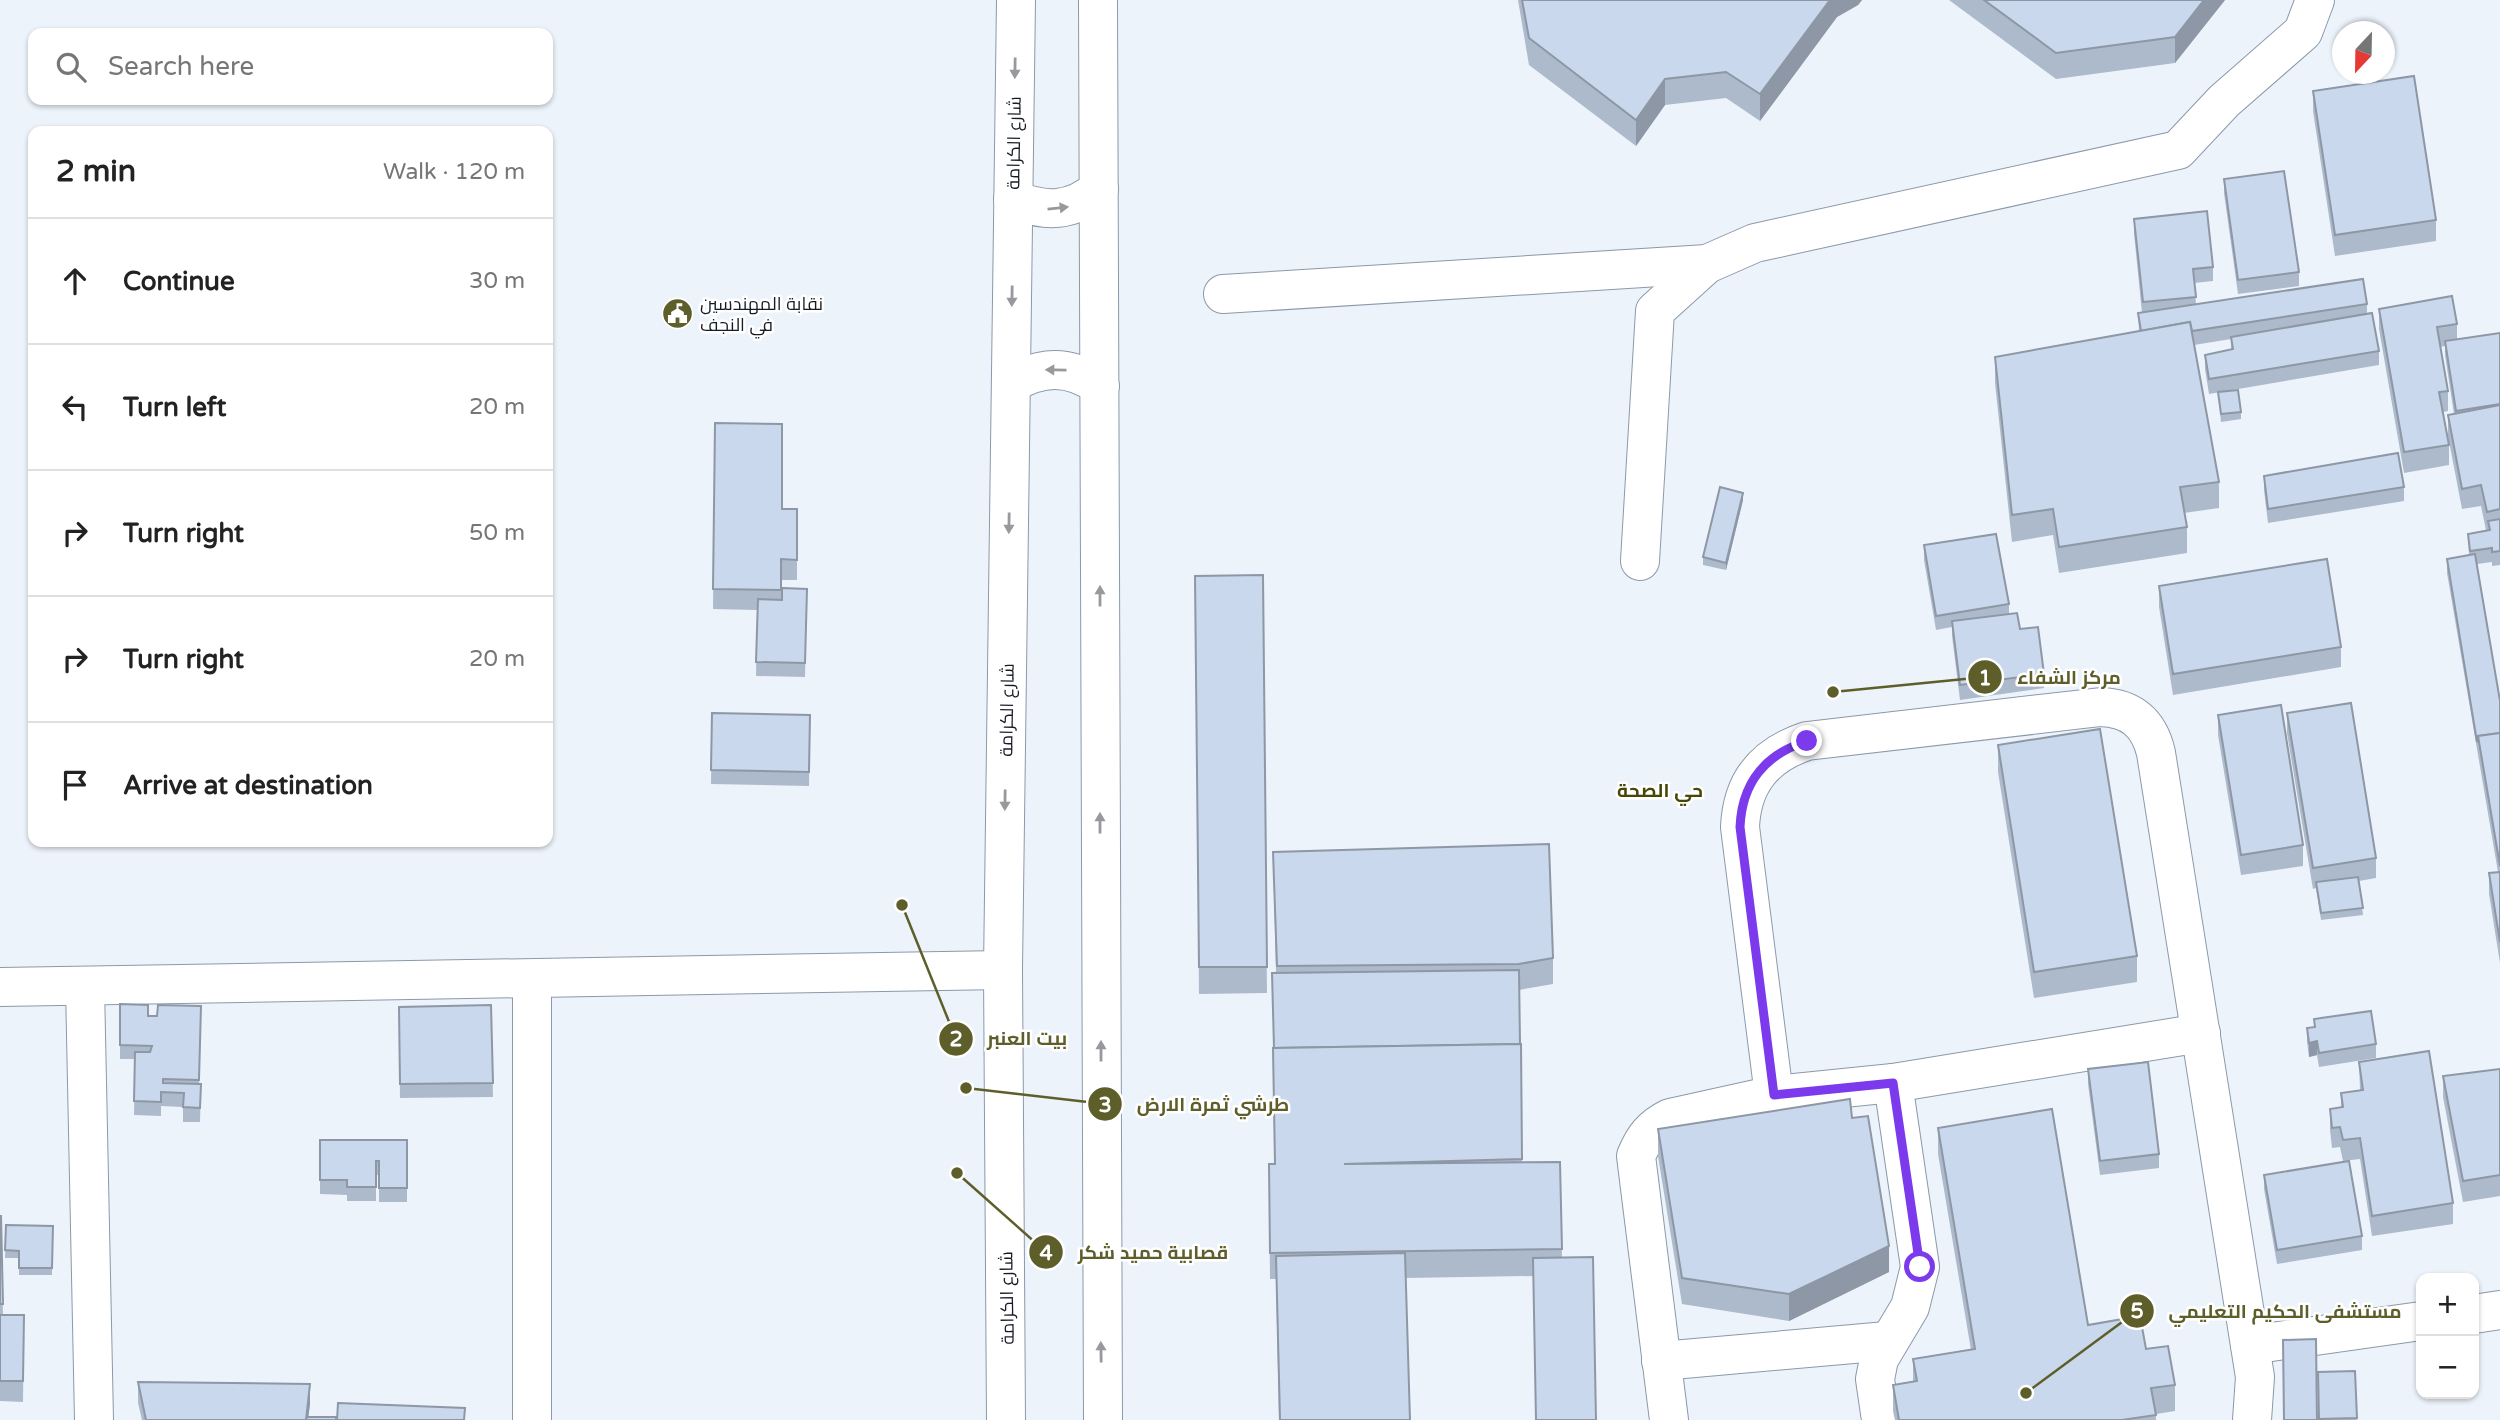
<!DOCTYPE html>
<meta charset="utf-8">
<style>
:root{--surface:#fff;--page:#f6f6f6;--text:#222;--muted:#767676;--line:#e0e0e0}
body{margin:0;font-family:"Varela Round",Cairo,sans-serif;background:var(--page);color:var(--text)}
.controls{position:absolute;right:21px;bottom:21px;display:grid;overflow:hidden;border-radius:14px;box-shadow:0 2px 5px #0004}
.controls button{width:63px;height:63px;display:grid;place-items:center;padding:0;border:0;border-bottom:2px solid var(--line);background:var(--surface);color:var(--text);font:35px sans-serif}
.compass{position:absolute;left:2332px;top:21px;width:63px;height:63px;border-radius:50%;background:var(--surface);box-shadow:0 2px 5px #0004;rotate:202deg}
.stop{position:absolute;width:21px;height:21px;margin:-16px;border:5px solid #7c3aed;border-radius:50%;background:#fff}
.stop.end{background:#7c3aed;border-color:#fff;box-shadow:0 2px 7px #0008}
.list{margin:0;padding:0;list-style:none}
h2{display:flex;justify-content:space-between;align-items:center;height:91px;margin:0;padding:0 28px;font-size:30px}
h2 small{font-size:23px;font-weight:400;color:var(--muted)}
.list li{display:grid;grid-template-columns:46px 1fr auto;gap:21px;align-items:center;box-sizing:border-box;height:126px;padding:0 28px;border-top:2px solid var(--line)}
.list b{display:block;font-size:26px;white-space:nowrap}
.list em{font-size:23px;font-style:normal;color:var(--muted)}
.icon{flex:none;width:38px;height:38px;fill:none;stroke:currentColor;stroke-width:2;stroke-linecap:round;stroke-linejoin:round}
.map{position:relative;flex:none;width:2500px;height:1420px;overflow:hidden}
.search{position:absolute;background:var(--surface);box-shadow:0 2px 5px #0004;left:28px;top:28px;width:525px;height:77px;display:flex;align-items:center;gap:18px;box-sizing:border-box;padding:0 24px;border-radius:14px;color:var(--muted);font-size:26px}
.panel{position:absolute;background:var(--surface);box-shadow:0 2px 5px #0004;left:28px;top:126px;width:525px;height:721px;border-radius:14px}
.map>svg:first-child{display:block}
.lines{fill:none;stroke-linecap:round;stroke-linejoin:round}
.minor-casing{stroke:#8b99ab;stroke-width:40}
.major-casing{stroke:#8b99ab;stroke-width:40}
.minor{stroke:#fff;stroke-width:38}
.major{stroke:#fff;stroke-width:38}
.wall{fill:#adbacb}
.shaded-wall{fill:#8d97a5}
.building{fill:#c9d8ec;stroke:#8d97a5;stroke-width:2}
.oneway{fill:#97999c}
.route{stroke:#7c3aed;stroke-width:9}
.labels{text-anchor:middle;stroke-width:5;stroke-linejoin:round;paint-order:stroke}
.street-label{font-size:18px;fill:#171c24;stroke:#fff}
.poi-label{font-size:18px;fill:#171c24;stroke:#fff;text-anchor:start}
.neighbourhood-label{font-size:19px;font-weight:bold;fill:#484707;stroke:#fff}
.leader{fill:none;stroke:#5e5e2b;stroke-width:2.5}
.callout-dot{fill:#5e5e2b;stroke:#fff;stroke-width:2.5}
.mark-label{font-size:21px;text-anchor:middle;font-weight:bold;fill:#fff}
.callout-label{font-size:19px;text-anchor:middle;font-weight:bold;fill:#5e5e2b;stroke:#fff;stroke-width:5;stroke-linejoin:round;paint-order:stroke}
</style>
<div class="map">
<svg width="2500" height="1420" viewBox="0 0 2500 1420">
<rect width="100%" height="100%" fill="#edf3fb"/>
<g class="lines">
<defs>
<g id="minor">
<polyline points="1223,294 1707,264"/>
<polyline points="1640,561 1655,311 1707,264 1755,243 2178,150 2224,101 2303,32 2315,0"/>
<polyline points="532,979 532,1420"/>
<polyline points="85,986 94,1420"/>
<polyline points="0,987 1003,970"/>
<path d="M1774 1095 1740 827C1742 783 1764 755 1807 741L2101 707C2131 708 2149 723 2156 753L2255 1377 2252 1420"/>
<polyline points="2474,1314 2500,1310"/>
<polyline points="2250,1345 2421,1321"/>
<polyline points="1661,1361 1887,1341"/>
<path d="M1669 1420 1636 1156C1644 1137 1652 1127 1670 1118L1774 1095 1893 1083 2201 1033"/>
<polyline points="1881,1420 1875,1379 1879,1359 1910,1307 1920,1267 1893,1083"/>
</g>
<g id="major">
<polyline points="1098,0 1103,1420"/>
<path d="M1013 199C1045 213 1072 212 1099 189"/>
<path d="M1011 384C1042 365 1070 365 1100 386"/>
<polyline points="1006,1420 1003,970 1016,0"/>
</g>
</defs>
<use href="#minor" class="minor-casing"/>
<use href="#major" class="major-casing"/>
<use href="#minor" class="minor"/>
<use href="#major" class="major"/>
</g>
<g class="wall">
<polygon points="1518,0 1862,0 1858,5 1837,17 1760,121 1726,98 1665,105 1636,146 1529,65"/>
<polygon points="1949,0 2225,0 2175,63 2056,79"/>
<polygon points="2313,91 2436,220 2436,241 2335,256 2313,111"/>
<polygon points="2224,179 2299,272 2299,286 2238,294 2224,193"/>
<polygon points="2134,219 2213,267 2213,281 2194,283 2196,304 2367,304 2367,314 2379,351 2379,365 2209,394 2205,369 2205,355 2231,350 2231,339 2194,345 2219,482 2219,508 2184,513 2187,527 2187,553 2059,573 2053,535 2012,542 1995,383 1995,357 2139,331 2138,313 2142,313 2134,233"/>
<polygon points="2379,309 2457,324 2457,339 2500,333 2500,565 2492,566 2492,562 2477,564 2500,701 2500,963 2489,894 2489,873 2498,872 2447,573 2447,559 2469,555 2468,534 2486,530 2481,506 2462,509 2448,436 2448,415 2454,414 2445,355 2445,346 2440,347 2448,391 2448,411 2443,412 2449,445 2449,465 2404,473 2379,329"/>
<polygon points="2218,392 2241,412 2241,419 2221,422"/>
<polygon points="715,423 782,509 797,509 797,580 781,580 781,600 807,589 805,677 756,676 757,610 713,609"/>
<polygon points="2264,476 2404,487 2404,501 2268,523 2264,490"/>
<polygon points="1743,500 1726,570 1703,565 1703,557"/>
<polygon points="1924,545 2009,604 2009,614 2020,629 2044,674 2044,688 1960,700 1952,636 1952,627 1936,630 1924,560"/>
<polygon points="1263,575 1267,993 1199,994 1195,576"/>
<polygon points="2159,586 2341,647 2341,667 2173,695 2159,607"/>
<polygon points="712,713 810,715 809,786 711,784"/>
<polygon points="2287,713 2376,858 2376,878 2359,881 2363,915 2321,920 2316,888 2313,889 2287,733"/>
<polygon points="2218,715 2303,845 2303,866 2241,875 2218,735"/>
<polygon points="1998,745 2137,956 2137,982 2034,998 1998,772"/>
<polygon points="1273,852 1553,958 1553,984 1519,990 1522,1162 1560,1162 1562,1258 1533,1276 1406,1278 1410,1420 1279,1420 1276,1279 1270,1279 1269,1191 1275,1164 1273,1048 1276,973"/>
<polygon points="120,1004 148,1016 157,1016 201,1006 199,1084 201,1084 200,1122 183,1122 183,1107 161,1106 161,1116 134,1115 135,1059 120,1059"/>
<polygon points="491,1005 493,1097 400,1098 399,1007"/>
<polygon points="2314,1019 2376,1044 2376,1058 2319,1067 2317,1055 2309,1057 2307,1042 2307,1028 2314,1027"/>
<polygon points="2359,1062 2453,1203 2453,1224 2372,1236 2360,1159 2343,1161 2340,1147 2332,1148 2330,1130 2330,1109 2341,1108 2341,1093 2360,1090"/>
<polygon points="2088,1069 2159,1154 2159,1168 2100,1175 2088,1084"/>
<polygon points="2500,1069 2500,1196 2463,1202 2443,1097 2443,1076"/>
<polygon points="1852,1118 1889,1272 1789,1321 1682,1304 1658,1156 1658,1129"/>
<polygon points="1938,1128 2088,1325 2146,1349 2175,1385 2175,1411 2156,1414 2156,1420 1895,1420 1893,1411 1893,1385 1913,1382 1913,1359 1971,1350 1938,1154"/>
<polygon points="320,1140 407,1140 407,1202 379,1202 379,1175 376,1175 376,1201 347,1201 347,1195 320,1194"/>
<polygon points="2264,1175 2362,1236 2362,1250 2277,1264 2264,1189"/>
<polygon points="0,1216 3,1315 24,1315 23,1402 0,1401"/>
<polygon points="6,1225 53,1226 52,1275 19,1275 19,1258 5,1258"/>
<polygon points="2355,1371 2357,1420 2319,1420 2318,1372"/>
<polygon points="138,1382 310,1404 308,1417 336,1420 142,1420 138,1403"/>
</g>
<g class="shaded-wall">
<polygon points="1830,0 1862,0 1858,5 1837,17 1760,121 1760,94"/>
<polygon points="2204,0 2225,0 2175,63 2175,37"/>
<polygon points="1665,79 1665,105 1636,146 1636,120"/>
<polygon points="1743,493 1743,500 1726,570 1726,563"/>
<polygon points="2317,1041 2317,1055 2309,1057 2309,1043"/>
<polygon points="1889,1246 1889,1272 1789,1321 1789,1294"/>
<polygon points="310,1384 310,1404 308,1420 306,1420"/>
</g>
<g class="building">
<polygon points="1522,0 1830,0 1760,94 1726,72 1665,79 1636,120 1529,38"/>
<polygon points="1984,0 2204,0 2175,37 2056,53"/>
<polygon points="2414,76 2436,220 2335,235 2313,91"/>
<polygon points="2284,171 2299,272 2238,280 2224,179"/>
<polygon points="2207,211 2213,267 2193,269 2196,297 2143,302 2134,219"/>
<polygon points="2363,279 2367,304 2192,331 2190,322 2141,331 2138,313"/>
<polygon points="2452,296 2457,324 2437,327 2448,391 2439,392 2449,445 2404,452 2379,309"/>
<polygon points="2372,313 2379,351 2209,379 2205,355 2233,349 2231,337"/>
<polygon points="2190,322 2219,482 2180,487 2187,527 2059,547 2053,509 2012,515 1995,357"/>
<polygon points="2500,333 2500,404 2456,411 2445,341"/>
<polygon points="2238,390 2241,412 2221,414 2218,392"/>
<polygon points="2500,405 2500,509 2487,512 2481,485 2462,489 2448,415"/>
<polygon points="715,423 782,424 782,509 797,509 797,560 781,559 781,590 713,589"/>
<polygon points="2398,453 2404,487 2268,509 2264,476"/>
<polygon points="1720,487 1743,493 1726,563 1703,557"/>
<polygon points="2500,519 2500,551 2492,552 2492,548 2470,551 2468,534 2490,530 2488,521"/>
<polygon points="1996,534 2009,604 1936,616 1924,545"/>
<polygon points="2475,554 2500,701 2500,733 2478,736 2477,742 2447,559"/>
<polygon points="2327,559 2341,647 2173,674 2159,586"/>
<polygon points="1263,575 1267,967 1199,967 1195,576"/>
<polygon points="782,588 807,589 805,663 756,662 758,599 782,600"/>
<polygon points="2017,613 2020,629 2038,627 2044,674 1960,685 1952,621"/>
<polygon points="2351,703 2376,858 2313,868 2287,713"/>
<polygon points="2281,705 2303,845 2241,855 2218,715"/>
<polygon points="712,713 810,715 809,772 711,770"/>
<polygon points="2100,729 2137,956 2034,972 1998,745"/>
<polygon points="2500,733 2500,866 2478,736"/>
<polygon points="1549,844 1553,958 1519,964 1277,966 1273,852"/>
<polygon points="2500,872 2500,942 2489,873"/>
<polygon points="2358,877 2363,908 2321,913 2316,882"/>
<polygon points="1519,970 1520,1044 1274,1048 1272,973"/>
<polygon points="120,1004 148,1005 148,1016 157,1016 158,1005 201,1006 199,1080 163,1079 163,1083 201,1084 200,1108 183,1107 184,1093 161,1092 161,1102 134,1101 135,1052 150,1052 152,1046 120,1045"/>
<polygon points="491,1005 493,1083 400,1084 399,1007"/>
<polygon points="2371,1011 2376,1044 2319,1053 2317,1041 2309,1043 2307,1028 2315,1027 2314,1019"/>
<polygon points="1521,1044 1522,1159 1344,1164 1560,1162 1562,1249 1270,1253 1269,1164 1275,1164 1273,1048"/>
<polygon points="2429,1051 2453,1203 2372,1216 2360,1138 2343,1140 2340,1127 2332,1128 2330,1109 2343,1107 2341,1093 2363,1090 2359,1062"/>
<polygon points="2148,1062 2159,1154 2100,1161 2088,1069"/>
<polygon points="2500,1069 2500,1175 2463,1181 2443,1076"/>
<polygon points="1850,1099 1852,1118 1868,1116 1889,1246 1789,1294 1682,1278 1658,1129"/>
<polygon points="2052,1109 2088,1325 2140,1316 2146,1349 2168,1346 2175,1385 2151,1388 2156,1415 2122,1420 1899,1420 1893,1385 1917,1381 1913,1359 1975,1349 1938,1128"/>
<polygon points="320,1140 407,1140 407,1188 379,1188 379,1161 376,1161 376,1187 347,1187 347,1180 320,1180"/>
<polygon points="2349,1161 2362,1236 2277,1250 2264,1175"/>
<polygon points="0,1216 1,1216 3,1304 0,1304"/>
<polygon points="6,1225 53,1226 52,1268 19,1268 19,1251 5,1250"/>
<polygon points="1405,1253 1410,1420 1280,1420 1276,1256"/>
<polygon points="1593,1257 1596,1420 1536,1420 1533,1258"/>
<polygon points="0,1315 24,1315 23,1381 0,1381"/>
<polygon points="2316,1339 2317,1420 2284,1420 2283,1340"/>
<polygon points="2355,1371 2357,1418 2319,1419 2318,1372"/>
<polygon points="138,1382 310,1384 306,1420 146,1420"/>
<polygon points="338,1403 465,1408 464,1420 337,1420"/>
<polygon points="307,1417 336,1417 336,1420 306,1420"/>
</g>
<defs><path id="oneway-solid" d="M-6-.8H1V-3.2L6.5 0L1 3.2V.8H-6Z" transform="scale(1.75)"/></defs>
<g class="oneway">
<use href="#oneway-solid" transform="translate(1015 68) rotate(91)"/>
<use href="#oneway-solid" transform="translate(1058 208) rotate(-6)"/>
<use href="#oneway-solid" transform="translate(1012 296) rotate(91)"/>
<use href="#oneway-solid" transform="translate(1056 370) rotate(-179)"/>
<use href="#oneway-solid" transform="translate(1009 523) rotate(91)"/>
<use href="#oneway-solid" transform="translate(1100 596) rotate(-90)"/>
<use href="#oneway-solid" transform="translate(1005 800) rotate(91)"/>
<use href="#oneway-solid" transform="translate(1100 823) rotate(-90)"/>
<use href="#oneway-solid" transform="translate(1101 1051) rotate(-90)"/>
<use href="#oneway-solid" transform="translate(1101 1352) rotate(-91)"/>
</g>
<g class="lines">
<path class="route" d="M1807 741C1764 755 1742 783 1740 827L1774 1095 1893 1083 1920 1267"/>
</g>
<defs>
<symbol id="civic-disc" viewBox="-11 -11 22 22"><circle r="9.5" fill="#5e5e2b" stroke="#fff"/><path d="M-.6-6.5H3V-4.5H.6V-3L4-1V1h2V6H-6V1h2V-1L-.6-3ZM-1.2 2.5V6h2.4V2.5Z" fill="#fff"/></symbol>
</defs>
<g fill-rule="evenodd">
<use href="#civic-disc" x="660" y="296" width="35" height="35"/>
</g>
<g class="labels">
<g class="street-label">
<text transform="translate(1014 143) rotate(-89)" y="6">شارع الكرامة</text>
<text transform="translate(1007 710) rotate(-89)" y="6">شارع الكرامة</text>
<text transform="translate(1007 1298) rotate(-91)" y="6">شارع الكرامة</text>
</g>
<g class="poi-label">
<text x="700" y="310">نقابة المهندسين<tspan x="700" dy="21">في النجف</tspan></text>
</g>
<g class="neighbourhood-label">
<text x="1660" y="797">حي الصحة</text>
</g>
</g>
<path class="leader" d="M1833 692L1985 677M902 905L956 1039M966 1088L1105 1104M957 1173L1046 1252M2026 1393L2137 1311"/>
<g class="callout-dot">
<circle cx="1833" cy="692" r="7"/>
<circle cx="902" cy="905" r="7"/>
<circle cx="966" cy="1088" r="7"/>
<circle cx="957" cy="1173" r="7"/>
<circle cx="2026" cy="1393" r="7"/>
<circle cx="1985" cy="677" r="18"/>
<circle cx="956" cy="1039" r="18"/>
<circle cx="1105" cy="1104" r="18"/>
<circle cx="1046" cy="1252" r="18"/>
<circle cx="2137" cy="1311" r="18"/>
</g>
<g class="mark-label">
<text x="1985" y="685">1</text>
<text x="956" y="1046">2</text>
<text x="1105" y="1112">3</text>
<text x="1046" y="1260">4</text>
<text x="2137" y="1318">5</text>
</g>
<g class="callout-label">
<text x="2069" y="684">مركز الشفاء</text>
<text x="1027" y="1045">بيت العنبر</text>
<text x="1213" y="1111">طرشي ثمرة الارض</text>
<text x="1153" y="1259">قصابية حميد شكر</text>
<text x="2285" y="1318">مستشفى الحكيم التعليمي</text>
</g>
</svg>
<div class="controls">
<button>+</button>
<button>−</button>
</div>
<svg class="compass" viewBox="-18 -18 36 36"><path d="M0-13l5 13h-10z" fill="#e53935"/><path d="M0 13l5-13h-10z" fill="#767676"/></svg>
<div class="stop" style="left:1920px;top:1267px"></div>
<div class="stop end" style="left:1807px;top:741px"></div>
<div class="search"><svg class="icon" aria-label="search" viewBox="0 0 24 24"><circle cx="10" cy="10" r="6"/><path d="M15 15l6 6"/></svg>Search here</div>
<section class="panel">
<h2>2 min<small>Walk · 120 m</small></h2>
<ul class="list">
<li><svg class="icon" aria-label="ahead" viewBox="0 0 24 24"><path d="M12 20V5M6 11l6-6 6 6"/></svg><div><b>Continue</b></div><em>30 m</em></li>
<li><svg class="icon" aria-label="left" viewBox="0 0 24 24"><path d="M17 20v-9H6M10 6l-5 5 5 5"/></svg><div><b>Turn left</b></div><em>20 m</em></li>
<li><svg class="icon" aria-label="right" viewBox="0 0 24 24"><path d="M7 20v-9h11M14 6l5 5-5 5"/></svg><div><b>Turn right</b></div><em>50 m</em></li>
<li><svg class="icon" aria-label="right" viewBox="0 0 24 24"><path d="M7 20v-9h11M14 6l5 5-5 5"/></svg><div><b>Turn right</b></div><em>20 m</em></li>
<li><svg class="icon" aria-label="arrive" viewBox="0 0 24 24"><path d="M6 21V4h12l-3 4 3 4H6"/></svg><div><b>Arrive at destination</b></div></li>
</ul>
</section>
</div>
